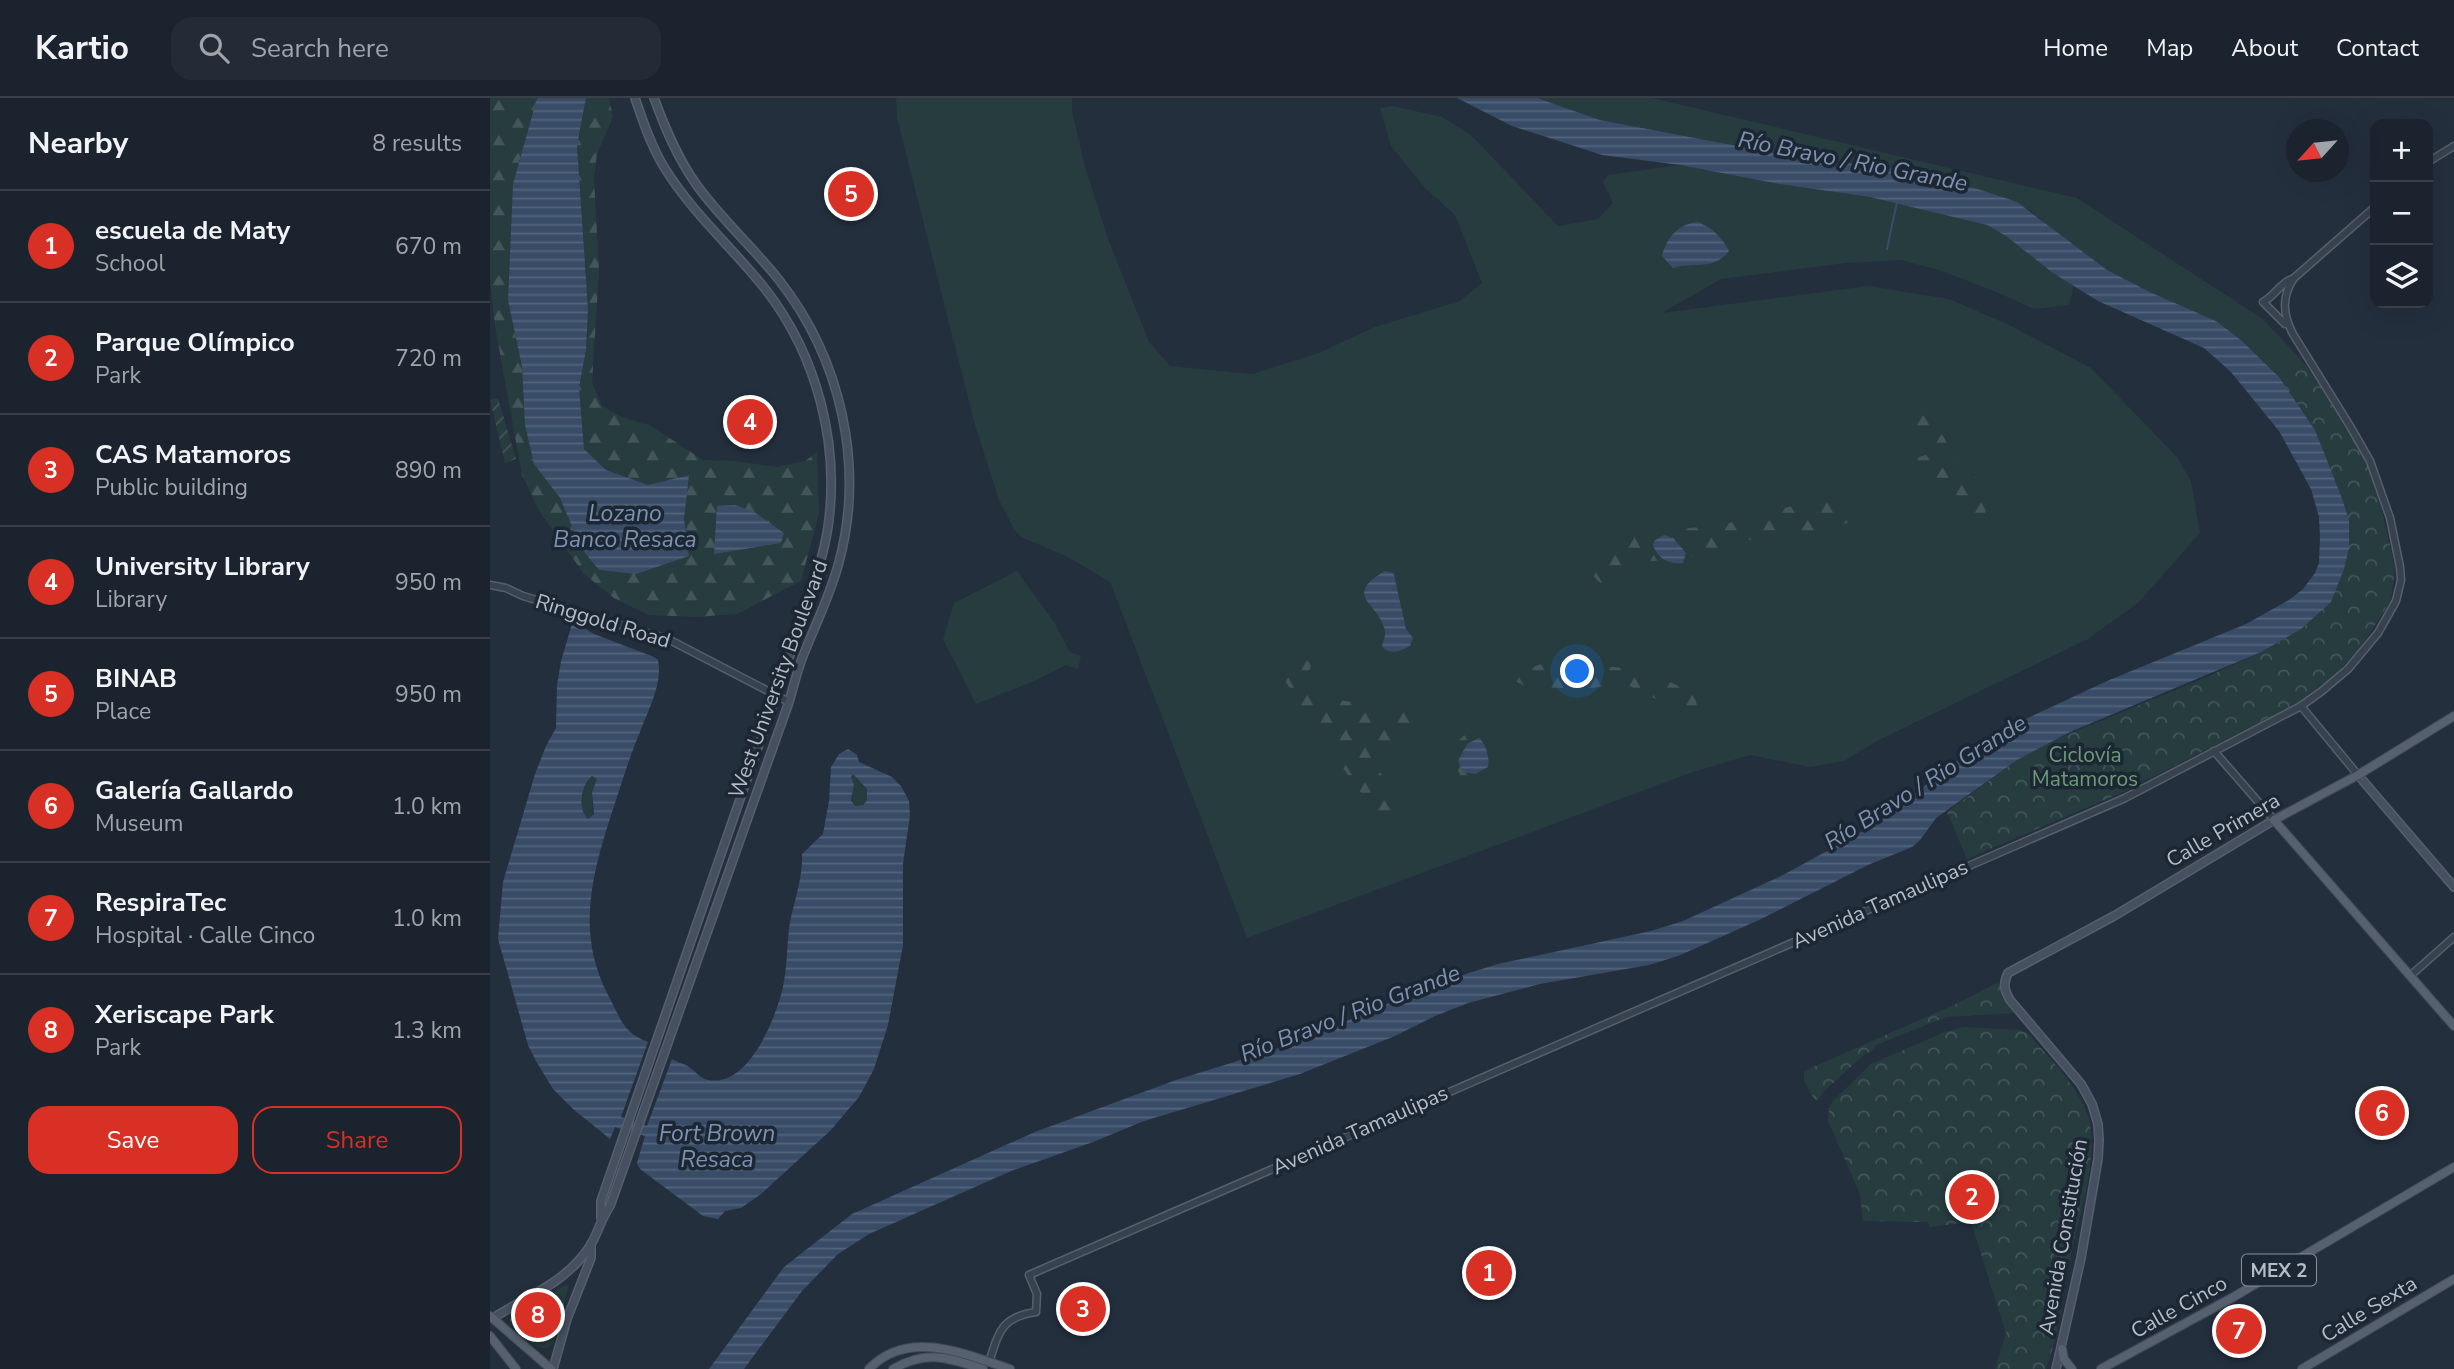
<!DOCTYPE html>
<meta charset="utf-8">
<style>
:root{--surface:#1b232e;--page:#242b36;--text:#f1f3f6;--muted:#a0a4aa;--line:#39404a;--accent:#d93025}
body{margin:0;font-family:"Nunito Sans",sans-serif;background:var(--page);color:var(--text)}
.controls{position:absolute;right:21px;top:21px;display:grid;overflow:hidden;border-radius:14px;box-shadow:0 7px 28px #0002}
.controls button{width:63px;height:63px;display:grid;place-items:center;padding:0;border:0;border-bottom:2px solid var(--line);background:var(--surface);color:var(--text);font:35px sans-serif}
.compass{position:absolute;left:1796px;top:21px;width:63px;height:63px;border-radius:50%;background:var(--surface);box-shadow:0 7px 28px #0002;rotate:243deg}
.you{position:absolute;left:1088px;top:574px;width:24px;height:24px;margin:-18px;border:5px solid #fff;border-radius:50%;background:#1a73e8;box-shadow:0 0 0 10px #1a73e833}
.badge{display:grid;place-items:center;width:46px;height:46px;border-radius:50%;background:var(--accent);color:#fff;font-size:23px;font-weight:700}
.pin{position:absolute;translate:-50% -50%;border:4px solid #fff;box-shadow:0 2px 7px #0006}
.list{margin:0;padding:0;list-style:none}
h2{display:flex;justify-content:space-between;align-items:center;height:91px;margin:0;padding:0 28px;font-size:30px}
h2 small{font-size:23px;font-weight:400;color:var(--muted)}
.list li{display:grid;grid-template-columns:46px 1fr auto;gap:21px;align-items:center;box-sizing:border-box;height:112px;padding:0 28px;border-top:2px solid var(--line)}
.list b{display:block;font-size:26px;white-space:nowrap}
.list p{margin:0;font-size:23px;white-space:nowrap;color:var(--muted)}
.list em{font-size:23px;font-style:normal;color:var(--muted)}
.actions{display:flex;gap:14px;padding:21px 28px}
.actions a{flex:1;padding:16px 0;border:2px solid var(--accent);border-radius:21px;text-align:center;font-size:24px;color:var(--accent)}
.actions .main{background:var(--accent);color:#fff}
.icon{flex:none;width:38px;height:38px;fill:none;stroke:currentColor;stroke-width:2;stroke-linecap:round;stroke-linejoin:round}
.map{position:relative;flex:none;width:1964px;height:1271px;overflow:hidden}
header{display:flex;align-items:center;gap:42px;box-sizing:border-box;height:98px;padding:0 35px;background:var(--surface);border-bottom:2px solid var(--line)}
header strong{font-size:33px}
nav{display:flex;gap:38px;margin-inline-start:auto;font-size:24px}
.search{width:490px;height:63px;background:var(--page);display:flex;align-items:center;gap:18px;box-sizing:border-box;padding:0 24px;border-radius:21px;color:var(--muted);font-size:26px}
main{display:flex}
aside{flex:1;background:var(--surface)}
.map>svg:first-child{display:block}
.grass{fill:#263c3f}
.forest{fill:url(#forest-firs)}
.park{fill:url(#park-crowns)}
.garden{fill:url(#garden-furrows)}
.water{fill:url(#water-rules);fill-rule:evenodd}
.lines{fill:none;stroke-linecap:round;stroke-linejoin:round}
.stream{stroke:#394c67;stroke-width:2}
.tertiary-casing{stroke:#565f6c;stroke-width:9}
.secondary-casing{stroke:#565f6c;stroke-width:10}
.primary-casing{stroke:#414a57;stroke-width:10}
.tertiary{stroke:#38414e;stroke-width:6}
.secondary{stroke:#465061;stroke-width:7}
.primary{stroke:#56606e;stroke-width:8}
.labels{text-anchor:middle;stroke-width:7;stroke-linejoin:round;paint-order:stroke}
.shield{fill:#1d2633;stroke:#878f9c;stroke-width:2}
.shield-label{font-size:19px;font-weight:bold;fill:#b4bcc9}
.street-label{font-size:21px;fill:#b4bcc9;stroke:#1d2633}
.park-label{font-size:21px;fill:#6b9a76;stroke:#1d2633}
.water-label{font-size:23px;font-style:italic;fill:#7c92b1;stroke:#1d2633}
</style>
<header>
<strong>Kartio</strong>
<div class="search"><svg class="icon" aria-label="search" viewBox="0 0 24 24"><circle cx="10" cy="10" r="6"/><path d="M15 15l6 6"/></svg>Search here</div>
<nav><a>Home</a><a>Map</a><a>About</a><a>Contact</a></nav>
</header>
<main>
<aside>
<h2>Nearby<small>8 results</small></h2>
<ul class="list">
<li><span class="badge">1</span><div><b>escuela de Maty</b><p>School</p></div><em>670 m</em></li>
<li><span class="badge">2</span><div><b>Parque Olímpico</b><p>Park</p></div><em>720 m</em></li>
<li><span class="badge">3</span><div><b>CAS Matamoros</b><p>Public building</p></div><em>890 m</em></li>
<li><span class="badge">4</span><div><b>University Library</b><p>Library</p></div><em>950 m</em></li>
<li><span class="badge">5</span><div><b>BINAB</b><p>Place</p></div><em>950 m</em></li>
<li><span class="badge">6</span><div><b>Galería Gallardo</b><p>Museum</p></div><em>1.0 km</em></li>
<li><span class="badge">7</span><div><b>RespiraTec</b><p>Hospital · Calle Cinco</p></div><em>1.0 km</em></li>
<li><span class="badge">8</span><div><b>Xeriscape Park</b><p>Park</p></div><em>1.3 km</em></li>
</ul>
<div class="actions"><a class="main">Save</a><a>Share</a></div>
</aside>
<div class="map">
<svg width="1964" height="1271" viewBox="0 0 1964 1271">
<defs>
<pattern id="forest-firs" width="22" height="20" patternUnits="userSpaceOnUse" patternTransform="scale(1.75)"><rect width="22" height="20" fill="#263c3f"/><path d="M5 1l3.5 6h-7zM16 11l3.5 6h-7z" fill="#435659"/></pattern>
<pattern id="park-crowns" width="20" height="18" patternUnits="userSpaceOnUse" patternTransform="scale(1.75)"><rect width="20" height="18" fill="#263c3f"/><path d="M2 6a3 3 0 1 1 6 0M12 15a3 3 0 1 1 6 0" fill="none" stroke="#435659"/></pattern>
<pattern id="garden-furrows" width="10" height="10" patternUnits="userSpaceOnUse" patternTransform="scale(1.75)"><rect width="10" height="10" fill="#263c3f"/><path d="M-1 1l2-2M0 10L10 0M9 11l2-2" fill="none" stroke="#435659"/></pattern>
<pattern id="water-rules" width="6" height="5" patternUnits="userSpaceOnUse" patternTransform="scale(1.75)"><rect width="6" height="5" fill="#394c67"/><path d="M0 2.5h6" fill="none" stroke="#53647b"/></pattern>
</defs>
<rect width="100%" height="100%" fill="#242f3e"/>
<g class="grass">
<polygon points="406,0 582,0 582,13 594,65 618,141 659,244 680,268 762,276 829,255 885,229 970,203 992,185 965,117 936,91 901,48 890,10 903,8 952,19 981,37 1068,128 1108,121 1123,105 1113,84 1118,77 1190,67 1289,86 1380,99 1424,109 1497,127 1516,138 1584,188 1579,207 1544,211 1504,193 1449,172 1410,162 1356,165 1231,181 1172,215 1379,188 1459,201 1517,226 1601,270 1687,359 1701,383 1710,435 1648,505 1598,541 1387,643 1354,663 1320,669 1260,657 1203,674 757,840 620,484 578,459 531,439 524,431 509,402 485,327 407,20"/>
<polygon points="1047,0 1162,0 1587,100 1774,222 1816,267 1789,279 1751,242 1726,223 1662,195 1617,172 1570,138 1540,112 1397,69 1321,62 1110,22"/>
<polygon points="527,473 564,524 580,554 591,558 588,571 576,567 542,584 486,606 453,541 464,505"/>
<polygon points="363,676 377,691 377,702 373,707 366,708 361,701 364,686 361,679"/>
<path d="M102 678 107 681 102 694 103 716 98 721C87 710 92 688 102 678Z"/>
</g>
<g class="forest">
<polygon points="0,0 47,0 23,86 18,202 32,269 35,327 44,366 70,400 91,450 199,457 194,421 198,377 159,387 116,372 94,351 89,290 96,252 98,211 87,47 96,0 119,0 123,19 107,56 104,79 109,172 102,285 112,308 132,319 161,328 213,362 244,363 287,369 315,363 327,354 329,415 311,483 247,516 206,519 159,517 124,500 94,476 50,414 32,377 5,228 0,181"/>
<polygon points="1425,312 1443,324 1455,341 1462,358 1495,388 1498,406 1493,421 1483,428 1465,413 1451,388 1418,367 1420,362 1436,357 1438,348 1429,334 1413,323 1408,313"/>
<polygon points="1344,401 1356,409 1372,410 1361,423 1340,432 1257,442 1195,460 1152,464 1138,471 1131,486 1118,492 1102,477 1107,461 1133,440 1168,433 1231,427 1310,406"/>
<path d="M832 546 817 577 842 600 870 606 924 612 932 621 928 637 905 644 879 643 888 671 906 697 902 713 889 719C855 671 816 626 790 572L808 553Z"/>
<path d="M1054 565C1106 566 1161 567 1205 598L1207 608H1185L1156 597 1135 585 1065 596 1049 595 1023 582 1032 573Z"/>
<path d="M982 633 996 638 1006 657 995 675 972 680C961 662 959 643 982 633Z"/>
</g>
<g class="park">
<polygon points="1816,267 1867,345 1885,384 1905,469 1901,502 1871,549 1844,578 1809,604 1633,694 1477,761 1457,714 1527,662 1555,646 1717,579 1771,554 1811,531 1859,422 1852,400 1825,332 1789,279"/>
<polygon points="1509,884 1512,899 1524,915 1456,919 1386,947 1382,953 1375,956 1333,994 1328,1002 1324,1001 1314,982 1314,973 1464,907"/>
<path d="M1474 929 1530 932 1539 936C1559 961 1588 987 1598 1018 1610 1055 1589 1118 1581 1156 1573 1194 1570 1234 1556 1271H1505L1516 1235 1481 1124 1440 1129 1438 1124 1373 1123 1370 1096 1338 1023 1339 1010 1342 1004 1381 966 1455 934Z"/>
<path d="M76 1187 78 1189 64 1244C51 1262 31 1235 19 1225V1221Z"/>
</g>
<polygon class="garden" points="8,300 26,361 15,365 0,302"/>
<g class="water">
<polygon points="47,0 96,0 87,47 98,211 96,252 89,290 94,351 116,372 158,387 199,377 194,421 199,458 146,476 109,472 91,450 70,400 44,366 35,327 32,269 18,202 23,86"/>
<polygon points="967,0 1047,0 1110,22 1321,62 1397,69 1491,92 1527,104 1617,172 1662,195 1726,223 1751,242 1789,279 1825,332 1852,400 1859,422 1859,450 1854,471 1841,504 1811,531 1771,554 1580,634 1527,662 1446,720 1430,742 1422,749 1378,767 1269,822 1188,858 1159,867 1050,886 978,905 945,918 905,938 810,976 654,1023 603,1044 521,1073 379,1136 348,1156 312,1193 254,1271 219,1271 294,1169 362,1116 545,1034 686,982 799,947 947,885 1008,866 1161,833 1193,823 1293,777 1359,741 1388,724 1481,652 1523,627 1617,583 1756,526 1799,502 1813,491 1825,475 1829,465 1830,440 1829,419 1821,391 1789,333 1741,274 1714,250 1608,203 1563,175 1516,138 1497,127 1380,99 1289,86 1190,67 1112,57 1022,28"/>
<path d="M1208 124C1222 130 1232 139 1239 153 1222 174 1203 163 1183 170L1172 158C1177 139 1188 126 1208 124Z"/>
<polygon points="245,407 264,414 294,435 291,445 224,456 227,408"/>
<path d="M1174 437 1183 440 1196 455 1193 465C1179 467 1167 460 1163 447L1164 443Z"/>
<path d="M895 473 903 475 904 477 916 531 923 540 920 548C911 553 900 558 892 548 893 544 896 536 895 532 888 504 852 498 895 473Z"/>
<path d="M82 526H87L104 536 164 559 168 562C173 585 158 613 150 634 140 657 133 681 125 705 104 769 84 832 118 897 131 921 132 934 158 944L131 1019 157 1028 182 961C187 964 191 965 196 967 204 971 210 981 218 982 259 990 286 919 293 889 297 870 297 850 299 830 303 805 313 782 312 756L333 736 339 703 341 669 349 656 358 651 367 657 369 664 402 679 411 688 419 703 420 717 413 766V847L398 927 384 971 369 999 340 1033 271 1096 251 1110 235 1113 228 1121 213 1118 150 1071 147 1065 155 1038 125 1029 120 1041 83 1011 63 991 46 963 38 947 8 841 13 784 45 676 56 648 66 630 67 587 71 563ZM363 676 377 691V702L373 707 365 708 361 702 364 686 361 679ZM102 678 107 681 102 694 104 716 98 721C87 710 91 688 102 678Z"/>
<path d="M989 640C996 646 1000 660 998 669L985 676 973 674 968 663 977 646Z"/>
</g>
<g class="lines">
<polyline class="stream" points="1397,151 1407,104"/>
<defs>
<g id="tertiary">
<polyline points="1938,64 1964,48"/>
<path d="M1795 226 1773 204C1785 198 1790 185 1802 181"/>
<polyline points="0,487 16,490 33,498 178,541 299,604"/>
<polyline points="1811,608 1868,677"/>
<polyline points="1724,653 1784,722"/>
<polyline points="1920,878 1964,839"/>
<path d="M499 1264C509 1234 511 1219 546 1214L547 1196 539 1177 1635 700 1811 608 1832 593 1858 571 1888 535 1906 503 1911 482 1910 469 1900 420 1880 363 1860 328 1803 236C1793 217 1791 199 1804 180L1885 109"/>
</g>
<g id="secondary">
<polyline points="1868,677 1964,789"/>
<path d="M111 1120V1103L312 522C322 491 333 461 338 429 350 346 327 258 276 192 243 150 202 115 174 69 161 48 153 23 145 0"/>
<path d="M3 1220C38 1198 77 1184 100 1148 108 1135 111 1121 120 1108L299 604C304 587 308 569 315 553 327 523 341 495 349 464 375 367 351 261 289 182 263 149 230 120 206 86 187 59 175 30 164 0"/>
<polyline points="63,1271 77,1221 101,1160 101,1146"/>
<path d="M1566 1271 1591 1160 1608 1061 1609 1042 1608 1026 1602 1006 1591 986 1520 902C1514 892 1513 885 1518 875L1624 818 1784 722"/>
</g>
<g id="primary">
<polyline points="1964,618 1868,677 1784,722 1964,928"/>
<polyline points="0,1218 61,1271"/>
<polyline points="0,1238 26,1271"/>
<polyline points="1572,1251 1574,1261 1582,1271"/>
<path d="M379 1271C418 1230 475 1256 520 1271"/>
<path d="M403 1271C437 1251 458 1260 493 1271"/>
<polyline points="1611,1271 1740,1201 1964,1069"/>
<polyline points="1812,1271 1964,1181"/>
</g>
</defs>
<use href="#tertiary" class="tertiary-casing"/>
<use href="#secondary" class="secondary-casing"/>
<use href="#primary" class="primary-casing"/>
<use href="#tertiary" class="tertiary"/>
<use href="#secondary" class="secondary"/>
<use href="#primary" class="primary"/>
</g>
<g class="labels">
<rect class="shield" x="1752" y="1156.5" width="74" height="31" rx="5"/>
<g class="shield-label">
<text x="1789" y="1179">MEX 2</text>
</g>
<g class="street-label">
<text transform="translate(113 523) rotate(17)" y="7">Ringgold Road</text>
<text transform="translate(288 581) rotate(-70)" y="7">West University Boulevard</text>
<text transform="translate(1733 732) rotate(-30)" y="7">Calle Primera</text>
<text transform="translate(1390 806) rotate(-24)" y="7">Avenida Tamaulipas</text>
<text transform="translate(870 1032) rotate(-24)" y="7">Avenida Tamaulipas</text>
<text transform="translate(1573 1139) rotate(-80)" y="7">Avenida Constitución</text>
<text transform="translate(1689 1209) rotate(-29)" y="7">Calle Cinco</text>
<text transform="translate(1879 1211) rotate(-31)" y="7">Calle Sexta</text>
</g>
<g class="park-label">
<text x="1595" y="664">Ciclovía<tspan x="1595" dy="24">Matamoros</tspan></text>
</g>
<g class="water-label">
<text transform="translate(1363 63) rotate(11)" y="8">Río Bravo / Rio Grande</text>
<text x="135" y="423">Lozano<tspan x="135" dy="26">Banco Resaca</tspan></text>
<text transform="translate(1435 684) rotate(-32)" y="8">Río Bravo / Rio Grande</text>
<text transform="translate(860 915) rotate(-21)" y="8">Río Bravo / Rio Grande</text>
<text x="227" y="1043">Fort Brown<tspan x="227" dy="26">Resaca</tspan></text>
</g>
</g>
</svg>
<div class="controls">
<button>+</button>
<button>−</button>
<button><svg class="icon" aria-label="layers" viewBox="0 0 24 24"><path d="M12 4l9 5-9 5-9-5zM3 14l9 5 9-5"/></svg></button>
</div>
<svg class="compass" viewBox="-18 -18 36 36"><path d="M0-13l5 13h-10z" fill="#e53935"/><path d="M0 13l5-13h-10z" fill="#a0a4aa"/></svg>
<div class="you"></div>
<div class="pin badge" style="left:999px;top:1175px">1</div>
<div class="pin badge" style="left:1482px;top:1099px">2</div>
<div class="pin badge" style="left:593px;top:1211px">3</div>
<div class="pin badge" style="left:260px;top:324px">4</div>
<div class="pin badge" style="left:361px;top:96px">5</div>
<div class="pin badge" style="left:1892px;top:1015px">6</div>
<div class="pin badge" style="left:1749px;top:1233px">7</div>
<div class="pin badge" style="left:48px;top:1217px">8</div>
</div>
</main>
